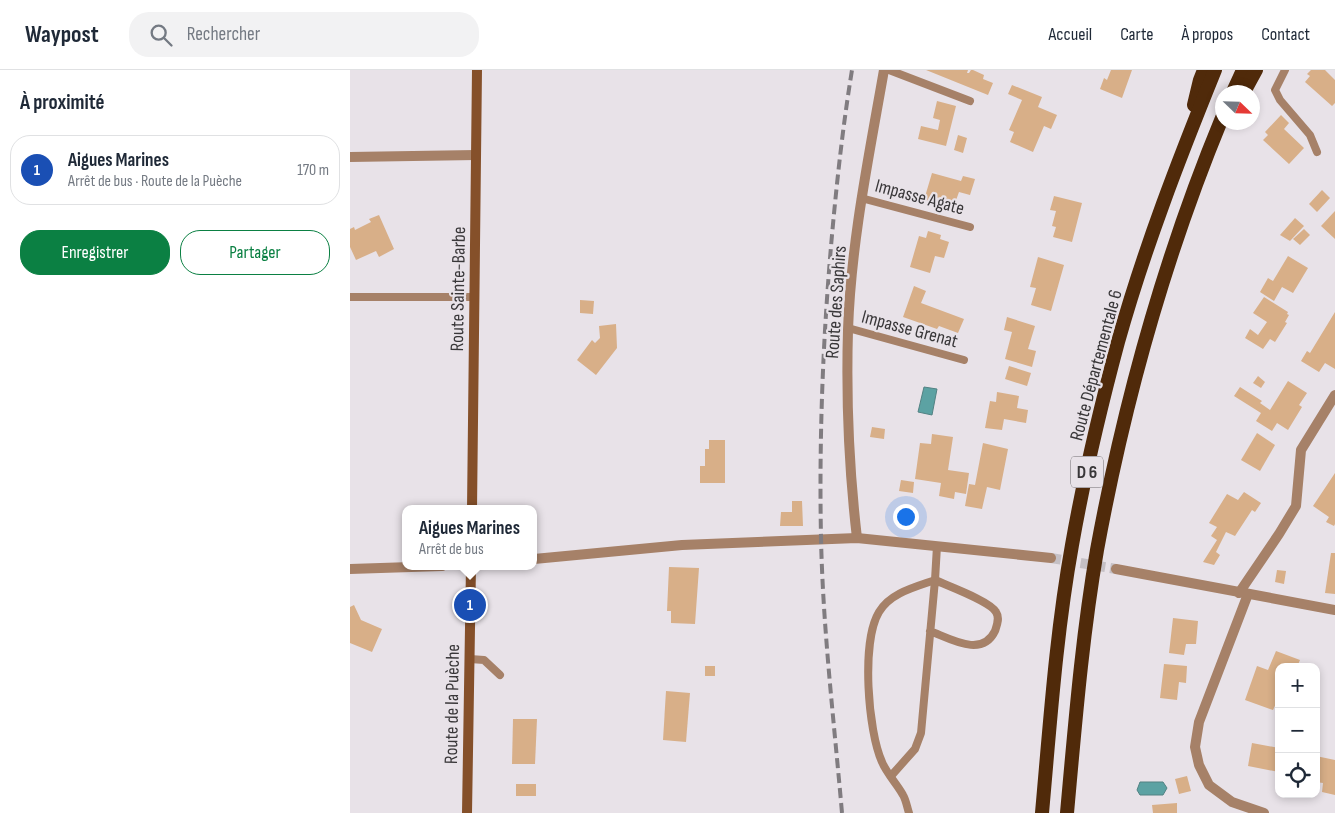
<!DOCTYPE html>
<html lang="fr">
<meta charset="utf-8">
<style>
:root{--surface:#fff;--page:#f2f2f3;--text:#1f2937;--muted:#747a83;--line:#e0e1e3;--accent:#0b8043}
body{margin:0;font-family:"Sofia Sans Condensed",sans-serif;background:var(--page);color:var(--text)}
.controls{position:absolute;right:15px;bottom:15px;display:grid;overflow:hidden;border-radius:10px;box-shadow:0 2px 8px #0003}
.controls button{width:45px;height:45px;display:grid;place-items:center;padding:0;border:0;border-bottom:1px solid var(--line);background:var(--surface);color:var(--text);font:25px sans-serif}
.compass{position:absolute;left:865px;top:15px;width:45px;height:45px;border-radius:50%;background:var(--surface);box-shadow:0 2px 8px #0003;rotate:113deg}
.you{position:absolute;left:555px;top:446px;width:18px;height:18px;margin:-12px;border:4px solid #fff;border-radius:50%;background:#1a73e8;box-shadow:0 0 0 8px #1a73e833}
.badge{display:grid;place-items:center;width:32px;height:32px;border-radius:50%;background:var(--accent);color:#fff;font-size:16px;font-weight:700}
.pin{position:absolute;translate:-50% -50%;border:2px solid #fff;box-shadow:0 1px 5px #0006}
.popup{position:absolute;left:52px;top:435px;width:135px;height:65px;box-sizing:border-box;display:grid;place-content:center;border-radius:10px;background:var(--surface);filter:drop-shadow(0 1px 4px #0005);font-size:16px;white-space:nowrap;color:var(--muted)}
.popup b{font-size:19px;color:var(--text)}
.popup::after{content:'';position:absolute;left:50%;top:100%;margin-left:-10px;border:10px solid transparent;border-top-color:var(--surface)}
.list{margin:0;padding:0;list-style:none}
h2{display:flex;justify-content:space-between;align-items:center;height:65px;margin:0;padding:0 20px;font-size:21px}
h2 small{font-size:16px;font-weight:400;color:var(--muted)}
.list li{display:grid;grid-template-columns:32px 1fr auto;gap:15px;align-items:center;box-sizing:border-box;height:70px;margin:0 10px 10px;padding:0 10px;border:1px solid var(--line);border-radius:20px}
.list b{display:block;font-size:19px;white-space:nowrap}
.list p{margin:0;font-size:16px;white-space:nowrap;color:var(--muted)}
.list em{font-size:16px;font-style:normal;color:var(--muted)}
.actions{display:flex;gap:10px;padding:15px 20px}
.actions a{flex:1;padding:11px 0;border:1px solid var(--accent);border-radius:20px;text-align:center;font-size:18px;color:var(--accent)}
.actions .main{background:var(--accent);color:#fff}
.icon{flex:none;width:28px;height:28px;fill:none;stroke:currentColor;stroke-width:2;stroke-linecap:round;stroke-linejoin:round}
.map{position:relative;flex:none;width:985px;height:743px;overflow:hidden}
header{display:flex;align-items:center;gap:30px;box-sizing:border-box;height:70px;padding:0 25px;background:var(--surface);border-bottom:1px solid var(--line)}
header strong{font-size:24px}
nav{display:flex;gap:28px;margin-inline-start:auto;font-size:18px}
.search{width:350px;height:45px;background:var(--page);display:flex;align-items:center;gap:12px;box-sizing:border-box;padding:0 18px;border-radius:20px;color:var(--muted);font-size:19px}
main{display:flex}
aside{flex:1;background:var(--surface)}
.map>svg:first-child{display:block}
.water{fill:#5ca2a3;stroke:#528283}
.building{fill:#d8af88}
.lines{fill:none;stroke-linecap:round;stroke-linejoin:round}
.tertiary-tunnel{stroke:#c5c0c5;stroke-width:10;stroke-dasharray:10 5;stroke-linecap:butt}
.service{stroke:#a68168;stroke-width:8}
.minor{stroke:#a68168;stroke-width:10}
.tertiary{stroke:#a68168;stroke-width:10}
.secondary{stroke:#85502a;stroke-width:10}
.trunk{stroke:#502a0a;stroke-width:14}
.rail{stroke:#807c80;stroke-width:4;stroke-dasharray:10 5;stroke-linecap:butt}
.labels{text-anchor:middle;stroke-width:4.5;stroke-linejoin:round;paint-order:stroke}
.shield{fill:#e8e2e8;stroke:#6e6a6e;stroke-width:1}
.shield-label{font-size:18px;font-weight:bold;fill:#393739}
.street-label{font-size:19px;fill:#393739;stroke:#e8e2e8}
</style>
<header>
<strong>Waypost</strong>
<div class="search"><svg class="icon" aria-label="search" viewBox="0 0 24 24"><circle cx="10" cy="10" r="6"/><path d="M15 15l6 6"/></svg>Rechercher</div>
<nav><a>Accueil</a><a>Carte</a><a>À propos</a><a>Contact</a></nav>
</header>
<main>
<aside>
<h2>À proximité<small></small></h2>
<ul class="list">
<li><span class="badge" style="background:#1a4fb4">1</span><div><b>Aigues Marines</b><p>Arrêt de bus · Route de la Puèche</p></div><em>170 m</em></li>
</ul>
<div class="actions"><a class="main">Enregistrer</a><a>Partager</a></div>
</aside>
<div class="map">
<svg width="985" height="743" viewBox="0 0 985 743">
<rect width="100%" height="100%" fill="#e8e2e8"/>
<g class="water">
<polygon points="574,317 587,319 582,345 568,342"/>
<polygon points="790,712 813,712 817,718 813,725 790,725 787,720"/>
</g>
<g class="building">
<polygon points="576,0 618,0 617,3 619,3 621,0 623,0 634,5 633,9 643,13 638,25"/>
<polygon points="761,0 782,0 772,28 750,19 754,8 757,10"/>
<polygon points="961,0 975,0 985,10 985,33 982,36 955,12 960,6 957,4"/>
<polygon points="662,15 692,27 688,37 707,45 701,59 694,56 683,82 660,72 664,62 659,60 672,30 658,24"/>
<polygon points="587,31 606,36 596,76 568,69 571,56 588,60 590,50 583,48"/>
<polygon points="931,45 939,53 934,59 954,78 939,94 913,70 918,65 915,62"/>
<polygon points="608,65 617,68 613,83 604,80"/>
<polygon points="582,103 611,111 613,106 625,109 620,125 609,122 605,133 585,127 583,132 574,130"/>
<polygon points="972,120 980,128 967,142 959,134"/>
<polygon points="704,126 732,133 722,172 703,167 706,157 702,156 706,141 700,140"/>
<polygon points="985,141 985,169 971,156"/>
<polygon points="29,145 44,179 29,187 26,181 6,190 0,177 0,159 4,157 5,160 21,152 19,149"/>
<polygon points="945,148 954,156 940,171 930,165"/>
<polygon points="954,159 960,165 950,175 943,169"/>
<polygon points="578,161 591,165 590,169 599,172 594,188 585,186 580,203 560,197 569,166 576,168"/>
<polygon points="938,186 958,198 943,223 932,217 924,231 910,222 918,208 923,211"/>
<polygon points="688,187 714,195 701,241 681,235 686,218 680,217"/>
<polygon points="564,216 576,221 571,233 614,249 608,263 589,256 587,259 553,247"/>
<polygon points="914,227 938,242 937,244 939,245 935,252 937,253 925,272 920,269 913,279 895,268 900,259 908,265 917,252 903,243"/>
<polygon points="230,230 244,231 243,244 230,243"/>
<polygon points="985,242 985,299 975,293 969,302 951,291 957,281 960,283"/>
<polygon points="657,247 685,256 678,279 686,281 682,297 655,289 662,262 654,260"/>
<polygon points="266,254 267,278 246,305 227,290 242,270 245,273 250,268 249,256"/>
<polygon points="659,296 681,303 677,316 655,309"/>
<polygon points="908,306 915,312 911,318 903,313"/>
<polygon points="938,311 957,323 949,335 952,337 938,360 927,353 922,361 906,351 911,343 884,326 890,317 912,331 910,333 920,340"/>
<polygon points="647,322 669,326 667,338 678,340 676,353 654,349 652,360 635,358 640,331 646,332"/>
<polygon points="522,357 535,359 534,369 520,367"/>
<polygon points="907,363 925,375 910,401 891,390"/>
<polygon points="582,364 603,367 598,400 619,403 616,424 605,422 604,429 589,426 591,413 565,409 570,373 581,374"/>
<polygon points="359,370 375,370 375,413 350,413 350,396 355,396 355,379 359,379"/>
<polygon points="633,373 658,379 650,420 637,417 632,439 615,436 619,414 625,415"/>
<polygon points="985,403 985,454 984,456 976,452 979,447 963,436"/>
<polygon points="551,410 564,412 563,423 549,421"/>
<polygon points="894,422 911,433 905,442 902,440 885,466 876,462 866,482 870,485 864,495 853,492 867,470 861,466 867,457 859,453 877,424 888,430"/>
<polygon points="442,431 452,431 453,456 430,456 431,442 442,442"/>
<polygon points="981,483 985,483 985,524 975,523"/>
<polygon points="319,497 349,498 345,554 321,553 321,541 317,541"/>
<polygon points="927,500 936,501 934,514 925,512"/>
<polygon points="4,535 11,550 32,559 22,582 0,573 0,537"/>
<polygon points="823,548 848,551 846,574 836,574 834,585 819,583"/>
<polygon points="926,581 950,590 947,597 929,597 929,627 923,640 895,630 907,596 918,600"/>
<polygon points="814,594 837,596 836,613 829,612 827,630 810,628"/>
<rect x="355" y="596" width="10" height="10"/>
<polygon points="316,621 340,623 336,672 313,670"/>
<polygon points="163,649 187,649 185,694 162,694"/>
<polygon points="902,673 929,678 929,702 898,696"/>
<polygon points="966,686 985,690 985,725 972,722 973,713 966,712"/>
<polygon points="837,706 841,721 829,724 825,709"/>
<rect x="166" y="714" width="20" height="12"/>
<polygon points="827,733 827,743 803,743 802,735"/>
</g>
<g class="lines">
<polyline class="tertiary-tunnel" points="701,488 766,499"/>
<g class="service">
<polyline points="539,0 620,31"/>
<polyline points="935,0 925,20 930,30 960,65 967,82"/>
<polyline points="511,128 620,157"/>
<polyline points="0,227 124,227"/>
<polyline points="498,258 614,290"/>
<polyline points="120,589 134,590 150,605"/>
<path d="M541 706 565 679 571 663 585 510C598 516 640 531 646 542 650 548 647 555 645 561 632 588 601 569 580 561"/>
<path d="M559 743C557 737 556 730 553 725 547 714 537 704 532 692 518 661 511 572 529 542 540 523 565 517 585 510L587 476"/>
</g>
<g class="minor">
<polyline points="0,87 126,85"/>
<path d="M507 468C499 399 496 329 498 260 501 172 519 86 534 0"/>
<polyline points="0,499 92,496"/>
<polyline points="889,523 929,464 946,436 951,380 985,325"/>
<polyline points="898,524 849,652 845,677 849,695 859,715 882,732 914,743"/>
</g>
<g class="tertiary">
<polyline points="184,489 332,475 507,468 701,488"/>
<polyline points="766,499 985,540"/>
</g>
<g class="secondary">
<polyline points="122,439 127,0"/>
<polyline points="117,743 121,496"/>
</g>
<g class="trunk">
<polyline points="883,22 893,0"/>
<polyline points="894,22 906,0"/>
<polyline points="844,35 850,10 854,0"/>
<path d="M692 743C700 654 706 564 722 475 734 407 750 339 768 272 794 179 829 89 865 0"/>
<path d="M717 743C725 655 732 567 747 480 774 333 815 186 872 48"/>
</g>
<path class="rail" d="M492 743C484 651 473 560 471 468 469 366 473 266 482 165 487 110 493 55 502 0"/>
</g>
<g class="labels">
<rect class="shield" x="721" y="386.5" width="32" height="31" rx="4"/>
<g class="shield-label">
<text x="737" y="408">D 6</text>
</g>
<g class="street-label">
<text transform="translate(570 126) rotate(15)" y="7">Impasse Agate</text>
<text transform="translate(107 219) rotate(-89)" y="7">Route Sainte-Barbe</text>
<text transform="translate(485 232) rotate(-86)" y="7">Route des Saphirs</text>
<text transform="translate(560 258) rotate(15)" y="7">Impasse Grenat</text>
<text transform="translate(745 295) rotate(-75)" y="7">Route Départementale 6</text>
<text transform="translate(101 634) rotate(-89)" y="7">Route de la Puèche</text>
</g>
</g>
</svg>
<div class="controls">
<button>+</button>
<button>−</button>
<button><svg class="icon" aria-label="locate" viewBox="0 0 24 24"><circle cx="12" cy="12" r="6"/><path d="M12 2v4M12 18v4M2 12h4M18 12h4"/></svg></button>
</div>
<svg class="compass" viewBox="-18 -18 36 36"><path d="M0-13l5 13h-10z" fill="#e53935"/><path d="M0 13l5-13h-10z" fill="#747a83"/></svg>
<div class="you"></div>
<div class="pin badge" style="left:120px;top:535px;background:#1a4fb4">1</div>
<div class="popup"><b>Aigues Marines</b>Arrêt de bus</div>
</div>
</main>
